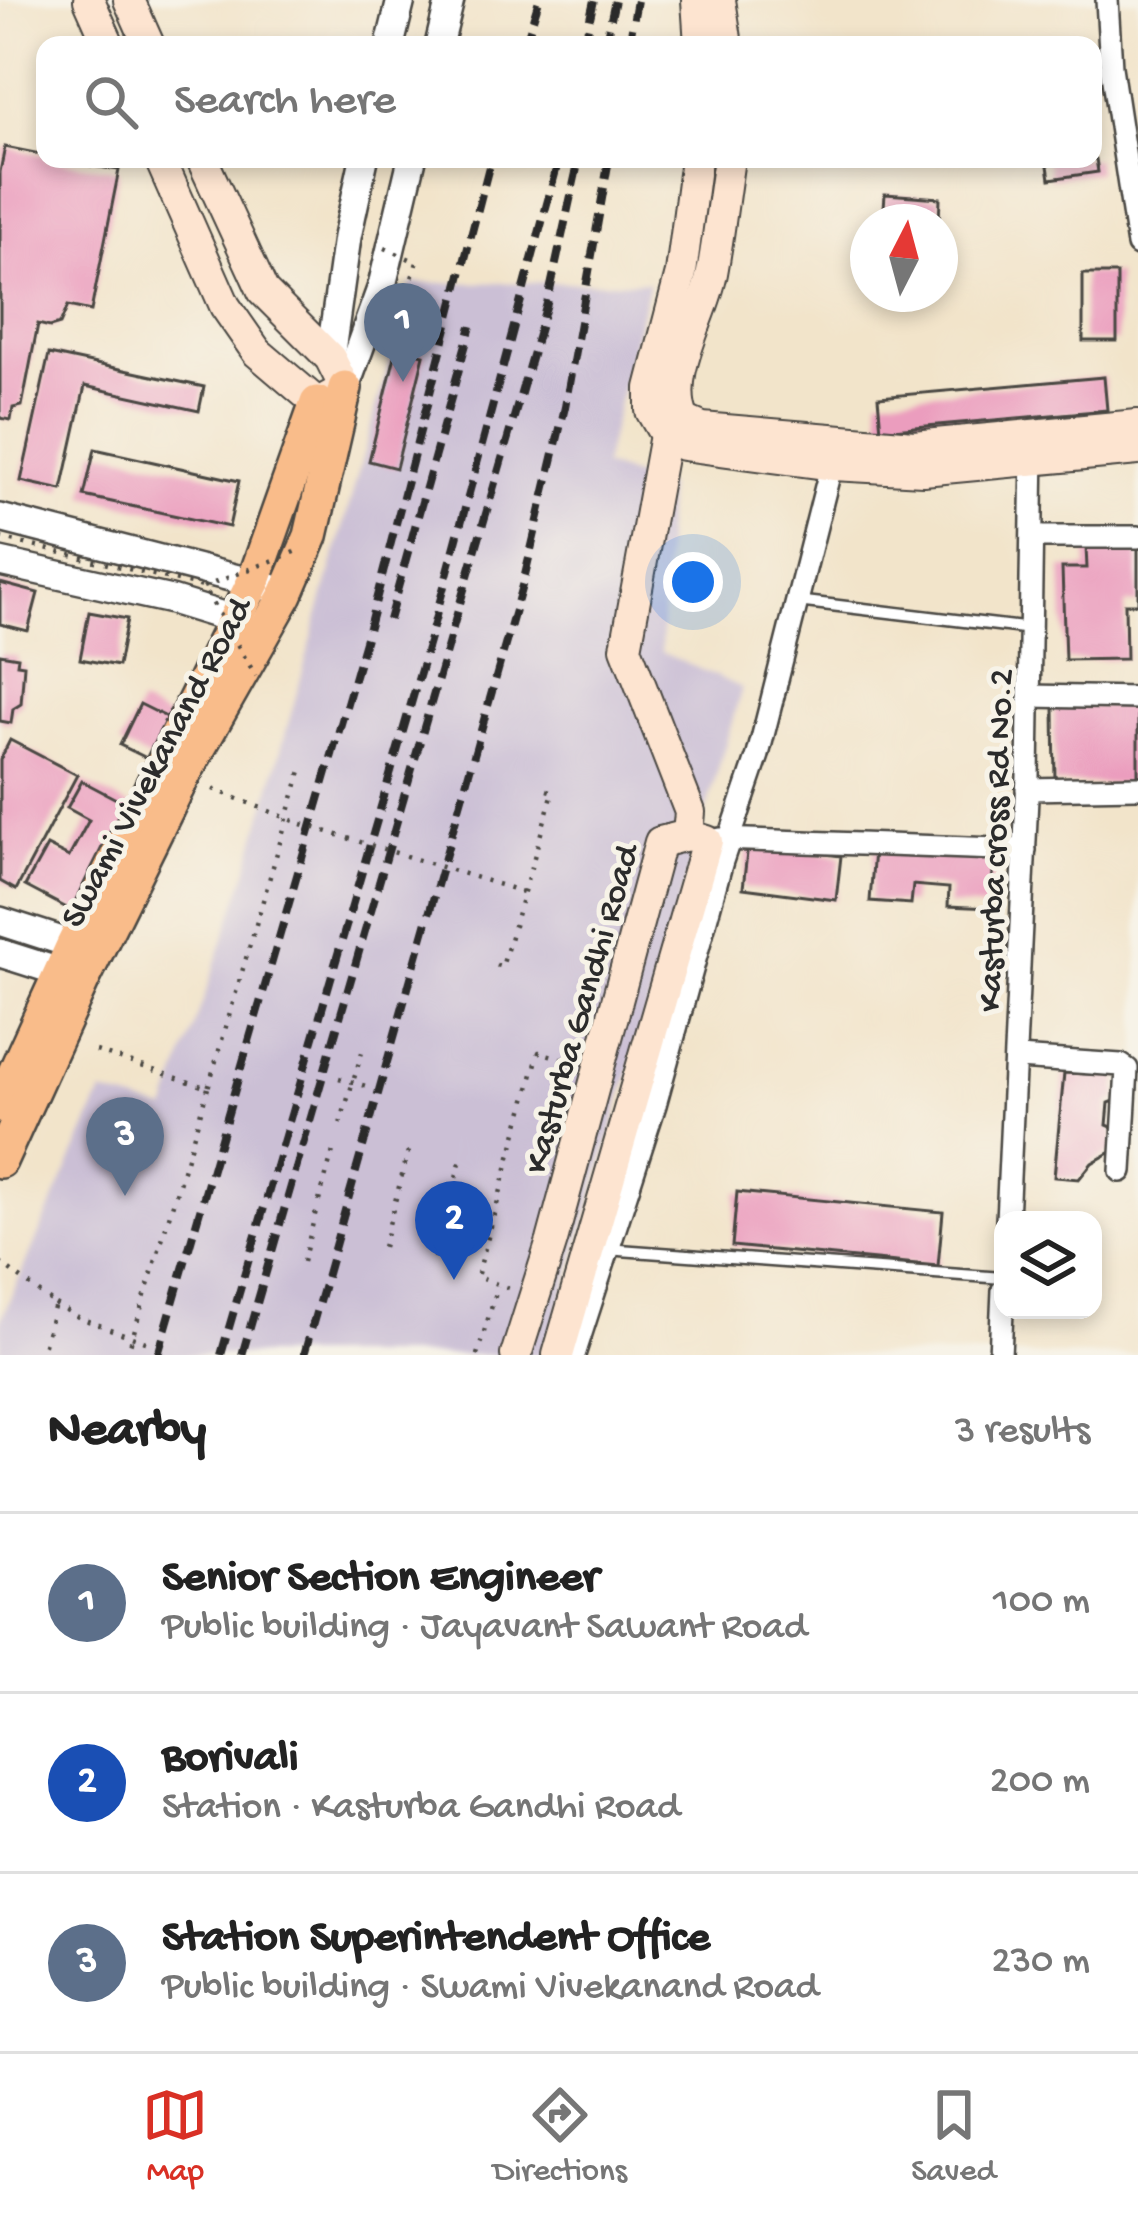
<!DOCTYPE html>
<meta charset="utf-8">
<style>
:root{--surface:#fff;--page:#f6f6f6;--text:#222;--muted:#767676;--line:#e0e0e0;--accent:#d93025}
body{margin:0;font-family:"Gochi Hand",sans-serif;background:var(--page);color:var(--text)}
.controls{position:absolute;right:36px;bottom:36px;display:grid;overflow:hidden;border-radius:24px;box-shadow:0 6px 18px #0003}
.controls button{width:108px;height:108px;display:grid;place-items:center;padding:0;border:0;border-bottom:3px solid var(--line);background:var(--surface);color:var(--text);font:60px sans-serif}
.compass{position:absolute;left:850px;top:204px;width:108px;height:108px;border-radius:50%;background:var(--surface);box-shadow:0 6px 18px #0003;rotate:6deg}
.you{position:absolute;left:693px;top:582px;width:42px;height:42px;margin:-30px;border:9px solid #fff;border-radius:50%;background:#1a73e8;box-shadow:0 0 0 18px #1a73e833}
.badge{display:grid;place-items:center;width:78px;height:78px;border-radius:50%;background:var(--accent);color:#fff;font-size:39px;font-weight:700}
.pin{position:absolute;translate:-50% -99px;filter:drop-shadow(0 3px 6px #0008)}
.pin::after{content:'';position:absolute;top:63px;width:42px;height:36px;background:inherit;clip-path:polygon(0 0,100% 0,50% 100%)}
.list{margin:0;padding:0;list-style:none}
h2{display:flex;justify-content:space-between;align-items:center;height:156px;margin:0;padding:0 48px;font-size:51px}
h2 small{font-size:39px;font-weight:400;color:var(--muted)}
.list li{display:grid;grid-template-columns:78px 1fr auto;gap:36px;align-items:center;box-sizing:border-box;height:180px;padding:0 48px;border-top:3px solid var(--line)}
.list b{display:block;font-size:45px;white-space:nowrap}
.list p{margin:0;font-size:39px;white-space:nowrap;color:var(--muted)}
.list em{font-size:39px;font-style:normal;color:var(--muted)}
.icon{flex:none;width:66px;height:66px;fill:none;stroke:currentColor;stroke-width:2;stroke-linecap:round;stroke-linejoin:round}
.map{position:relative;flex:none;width:1138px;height:1355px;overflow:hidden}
.search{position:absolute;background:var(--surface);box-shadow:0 6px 18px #0003;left:36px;right:36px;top:36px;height:132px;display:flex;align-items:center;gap:30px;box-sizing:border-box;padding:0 42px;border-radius:24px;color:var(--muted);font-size:45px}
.sheet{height:696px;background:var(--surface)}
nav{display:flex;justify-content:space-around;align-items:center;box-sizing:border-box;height:168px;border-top:3px solid var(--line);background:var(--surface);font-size:33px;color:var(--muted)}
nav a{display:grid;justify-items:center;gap:6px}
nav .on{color:var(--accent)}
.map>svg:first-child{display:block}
.industrial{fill:#cbbfd5}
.building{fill:#eb9dbe}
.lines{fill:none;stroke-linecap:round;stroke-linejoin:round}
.service-casing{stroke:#494743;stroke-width:15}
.minor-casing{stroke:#494743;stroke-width:26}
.tertiary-casing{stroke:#494743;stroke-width:32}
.secondary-casing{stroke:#494743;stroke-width:34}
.primary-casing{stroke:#494743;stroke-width:38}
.path{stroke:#494743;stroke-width:4.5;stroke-dasharray:3 9;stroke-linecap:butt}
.service{stroke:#fff;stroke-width:10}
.minor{stroke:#fff;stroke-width:21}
.tertiary{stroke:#fff;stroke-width:27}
.secondary{stroke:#fde4d0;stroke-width:30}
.primary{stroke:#f9bc8a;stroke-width:33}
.rail{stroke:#2b2b2b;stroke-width:8;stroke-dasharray:18 9;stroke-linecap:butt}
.path-bridge{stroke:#494743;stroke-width:4.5;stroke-dasharray:3 9;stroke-linecap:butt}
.labels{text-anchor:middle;stroke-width:10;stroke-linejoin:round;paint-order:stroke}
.street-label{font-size:36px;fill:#2b2b2b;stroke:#f7f3e8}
</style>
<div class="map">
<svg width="1138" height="1355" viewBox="0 0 1138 1355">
<rect width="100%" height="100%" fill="#f7f3e8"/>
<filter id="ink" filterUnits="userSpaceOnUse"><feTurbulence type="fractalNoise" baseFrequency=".00833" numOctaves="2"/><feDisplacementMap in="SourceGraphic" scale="24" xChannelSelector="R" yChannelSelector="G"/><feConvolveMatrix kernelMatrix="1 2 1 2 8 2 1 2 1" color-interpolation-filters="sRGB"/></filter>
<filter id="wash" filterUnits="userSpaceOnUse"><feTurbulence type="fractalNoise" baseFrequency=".004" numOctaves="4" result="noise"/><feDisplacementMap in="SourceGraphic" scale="48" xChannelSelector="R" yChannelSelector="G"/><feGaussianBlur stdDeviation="2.7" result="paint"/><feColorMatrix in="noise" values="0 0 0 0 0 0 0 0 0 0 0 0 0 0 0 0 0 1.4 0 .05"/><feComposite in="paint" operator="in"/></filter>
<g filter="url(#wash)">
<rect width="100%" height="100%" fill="#f2e4ca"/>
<polygon class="industrial" points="649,282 603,466 667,487 661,652 742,688 546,1355 0,1355 0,1321 102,1093 166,1110 248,868 411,283"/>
<g id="blocks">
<g class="building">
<polygon points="5,147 45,155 45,159 119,170 91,311 68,306 60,324 50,327 38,324 22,406 13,408 11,420 0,418 0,172"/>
<polygon points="1047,159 1096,159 1098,172 1050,179"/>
<polygon points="885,194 940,198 939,222 883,222"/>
<rect x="1083" y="274" width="34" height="67"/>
<polygon points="397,348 424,355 396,468 369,461"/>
<polygon points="49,354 204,387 199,411 85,386 62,490 21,481"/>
<polygon points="1104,377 1107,410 881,430 878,397"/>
<polygon points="95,449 239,481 229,527 84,496"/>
<polygon points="1138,545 1138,604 1125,604 1126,659 1065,660 1062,568 1087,568 1086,547"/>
<polygon points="0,583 38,593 28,631 0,624"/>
<polygon points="89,612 127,619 118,666 80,659"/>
<polygon points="0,654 18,657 17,664 24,665 21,704 13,709 11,723 0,721"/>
<polygon points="140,704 174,721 155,762 120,745"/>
<polygon points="1138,706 1138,784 1055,784 1054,707"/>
<polygon points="10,740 77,775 16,890 0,881 0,760"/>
<polygon points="82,781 139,811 82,916 25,886 47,846 69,857 89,820 67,808"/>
<polygon points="748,844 841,856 836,900 743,888"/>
<polygon points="874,850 994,859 990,908 948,906 949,888 913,885 911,904 870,901"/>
<polygon points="1064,1073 1118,1075 1117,1100 1109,1103 1107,1125 1114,1128 1113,1151 1092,1163 1079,1179 1054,1177"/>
<polygon points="737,1192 943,1212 938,1266 732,1246"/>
</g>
</g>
</g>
<g filter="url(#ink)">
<use href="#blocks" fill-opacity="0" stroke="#494743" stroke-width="3"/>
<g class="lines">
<defs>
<g id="service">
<polyline points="797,601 1031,629"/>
<polyline points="606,1249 1003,1278"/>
</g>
<g id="minor">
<polyline points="1107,0 1111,67 1138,245"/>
<polyline points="1033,537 1138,537"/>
<polyline points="1030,696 1138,698"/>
<polyline points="1027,789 1138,787"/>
<polyline points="720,839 1025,850"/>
<polyline points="1018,1058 1121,1065 1127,1069 1121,1171"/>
<polyline points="1007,1220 1028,777 1033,447"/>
<polyline points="574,1355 655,1105 722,861 758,755 835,451"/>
<polyline points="1000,1355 1003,1290"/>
</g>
<g id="tertiary">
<polyline points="390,45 401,0"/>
<polyline points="439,45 450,0"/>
<polyline points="330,358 347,237 364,159"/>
<polyline points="345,388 382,286 412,159"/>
<polyline points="0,518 269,587"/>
<polyline points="0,562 171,600 252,625"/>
<polyline points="0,921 93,951"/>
<polyline points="0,953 79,978"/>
</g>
<g id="secondary">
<polyline points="89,0 109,45"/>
<polyline points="129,0 149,45"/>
<polyline points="697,0 700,45"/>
<polyline points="720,0 727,45"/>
<polyline points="160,159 225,306 257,352 317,403"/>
<polyline points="202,159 263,291 330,358 345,388 327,398"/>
<polyline points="684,420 702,428 914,446 1138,425"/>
<path d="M684 420C664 375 703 319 712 273 719 235 723 197 729 159"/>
<polyline points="665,435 683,445 833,465 923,470 1138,450"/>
<polyline points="688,835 690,812 626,648 665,435 651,411 651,388 681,273 696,159"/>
<polyline points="516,1355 552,1241 660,842 688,835 707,841 558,1355"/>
</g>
<g id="primary">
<polyline points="0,1105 73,945 254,581 317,403"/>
<polyline points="0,1161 83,979 184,774 286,594 311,536 345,388"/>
</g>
</defs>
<use href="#service" class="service-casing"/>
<use href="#minor" class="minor-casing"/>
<use href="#tertiary" class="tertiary-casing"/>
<use href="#secondary" class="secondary-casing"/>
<use href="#primary" class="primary-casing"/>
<g class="path">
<polyline points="213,789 302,824"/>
<polyline points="496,965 502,967 553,792 547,790"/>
<polyline points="96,1051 208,1088 303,764"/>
<polyline points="339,1078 366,1086"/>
<polyline points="340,1124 364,1046"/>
<polyline points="319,1201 333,1151"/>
<polyline points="383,1247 410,1145"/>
<polyline points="434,1258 461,1159"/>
<polyline points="303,1262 316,1211"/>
<polyline points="0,1263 55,1304 41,1355"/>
<polyline points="508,1288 477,1277 539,1052 571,1061"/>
<polyline points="55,1304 80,1318 151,1344"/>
<polyline points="477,1355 498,1286"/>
</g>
<use href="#service" class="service"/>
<use href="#minor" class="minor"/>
<use href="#tertiary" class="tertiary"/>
<use href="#secondary" class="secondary"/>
<use href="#primary" class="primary"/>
<g class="rail">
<polyline points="525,45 539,0"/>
<polyline points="584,45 594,0"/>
<polyline points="605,45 615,0"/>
<polyline points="629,45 637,0"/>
<polyline points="389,620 471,326"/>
<polyline points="158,1355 369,627 491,159"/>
<polyline points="221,1355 429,642 559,159"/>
<polyline points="242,1355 548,300 579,159"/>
<polyline points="304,1355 525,575 565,407 609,159"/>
</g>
<g class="path-bridge">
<polyline points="385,248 417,262 412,278"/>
<polyline points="0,538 203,587 256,676"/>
<polyline points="203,587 298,551"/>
<polyline points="302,824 523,892"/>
<polyline points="127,1355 208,1088"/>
</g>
</g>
</g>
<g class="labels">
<g class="street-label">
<text transform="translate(153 761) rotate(-62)" y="13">Swami Vivekanand Road</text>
<text transform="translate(992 840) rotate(-88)" y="13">Kasturba cross Rd No.2</text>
<text transform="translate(578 1008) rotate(-74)" y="13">Kasturba Gandhi Road</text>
</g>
</g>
</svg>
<div class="controls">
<button><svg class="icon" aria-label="layers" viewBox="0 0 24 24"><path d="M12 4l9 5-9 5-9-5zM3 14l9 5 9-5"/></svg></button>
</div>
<svg class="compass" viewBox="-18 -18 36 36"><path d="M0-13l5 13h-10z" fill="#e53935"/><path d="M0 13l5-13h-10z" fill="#767676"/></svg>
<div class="you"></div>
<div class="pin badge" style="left:403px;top:382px;background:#5c6f8a">1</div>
<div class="pin badge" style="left:454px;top:1280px;background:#1a4fb4">2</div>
<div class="pin badge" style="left:125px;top:1196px;background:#5c6f8a">3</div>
<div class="search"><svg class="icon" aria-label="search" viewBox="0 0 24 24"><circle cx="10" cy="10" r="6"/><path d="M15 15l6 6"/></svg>Search here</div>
</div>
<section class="sheet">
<h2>Nearby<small>3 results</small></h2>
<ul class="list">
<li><span class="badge" style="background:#5c6f8a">1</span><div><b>Senior Section Engineer</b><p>Public building · Jayavant Sawant Road</p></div><em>100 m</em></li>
<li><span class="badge" style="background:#1a4fb4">2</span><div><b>Borivali</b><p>Station · Kasturba Gandhi Road</p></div><em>200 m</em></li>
<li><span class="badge" style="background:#5c6f8a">3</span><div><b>Station Superintendent Office</b><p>Public building · Swami Vivekanand Road</p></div><em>230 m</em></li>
</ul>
</section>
<nav>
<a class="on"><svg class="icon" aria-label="map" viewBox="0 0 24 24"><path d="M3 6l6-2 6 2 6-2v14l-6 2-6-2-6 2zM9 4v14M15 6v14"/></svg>Map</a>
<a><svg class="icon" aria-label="directions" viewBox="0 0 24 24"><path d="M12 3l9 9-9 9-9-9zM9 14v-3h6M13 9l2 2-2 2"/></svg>Directions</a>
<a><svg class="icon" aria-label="saved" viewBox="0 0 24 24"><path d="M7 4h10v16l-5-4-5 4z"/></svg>Saved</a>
</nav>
